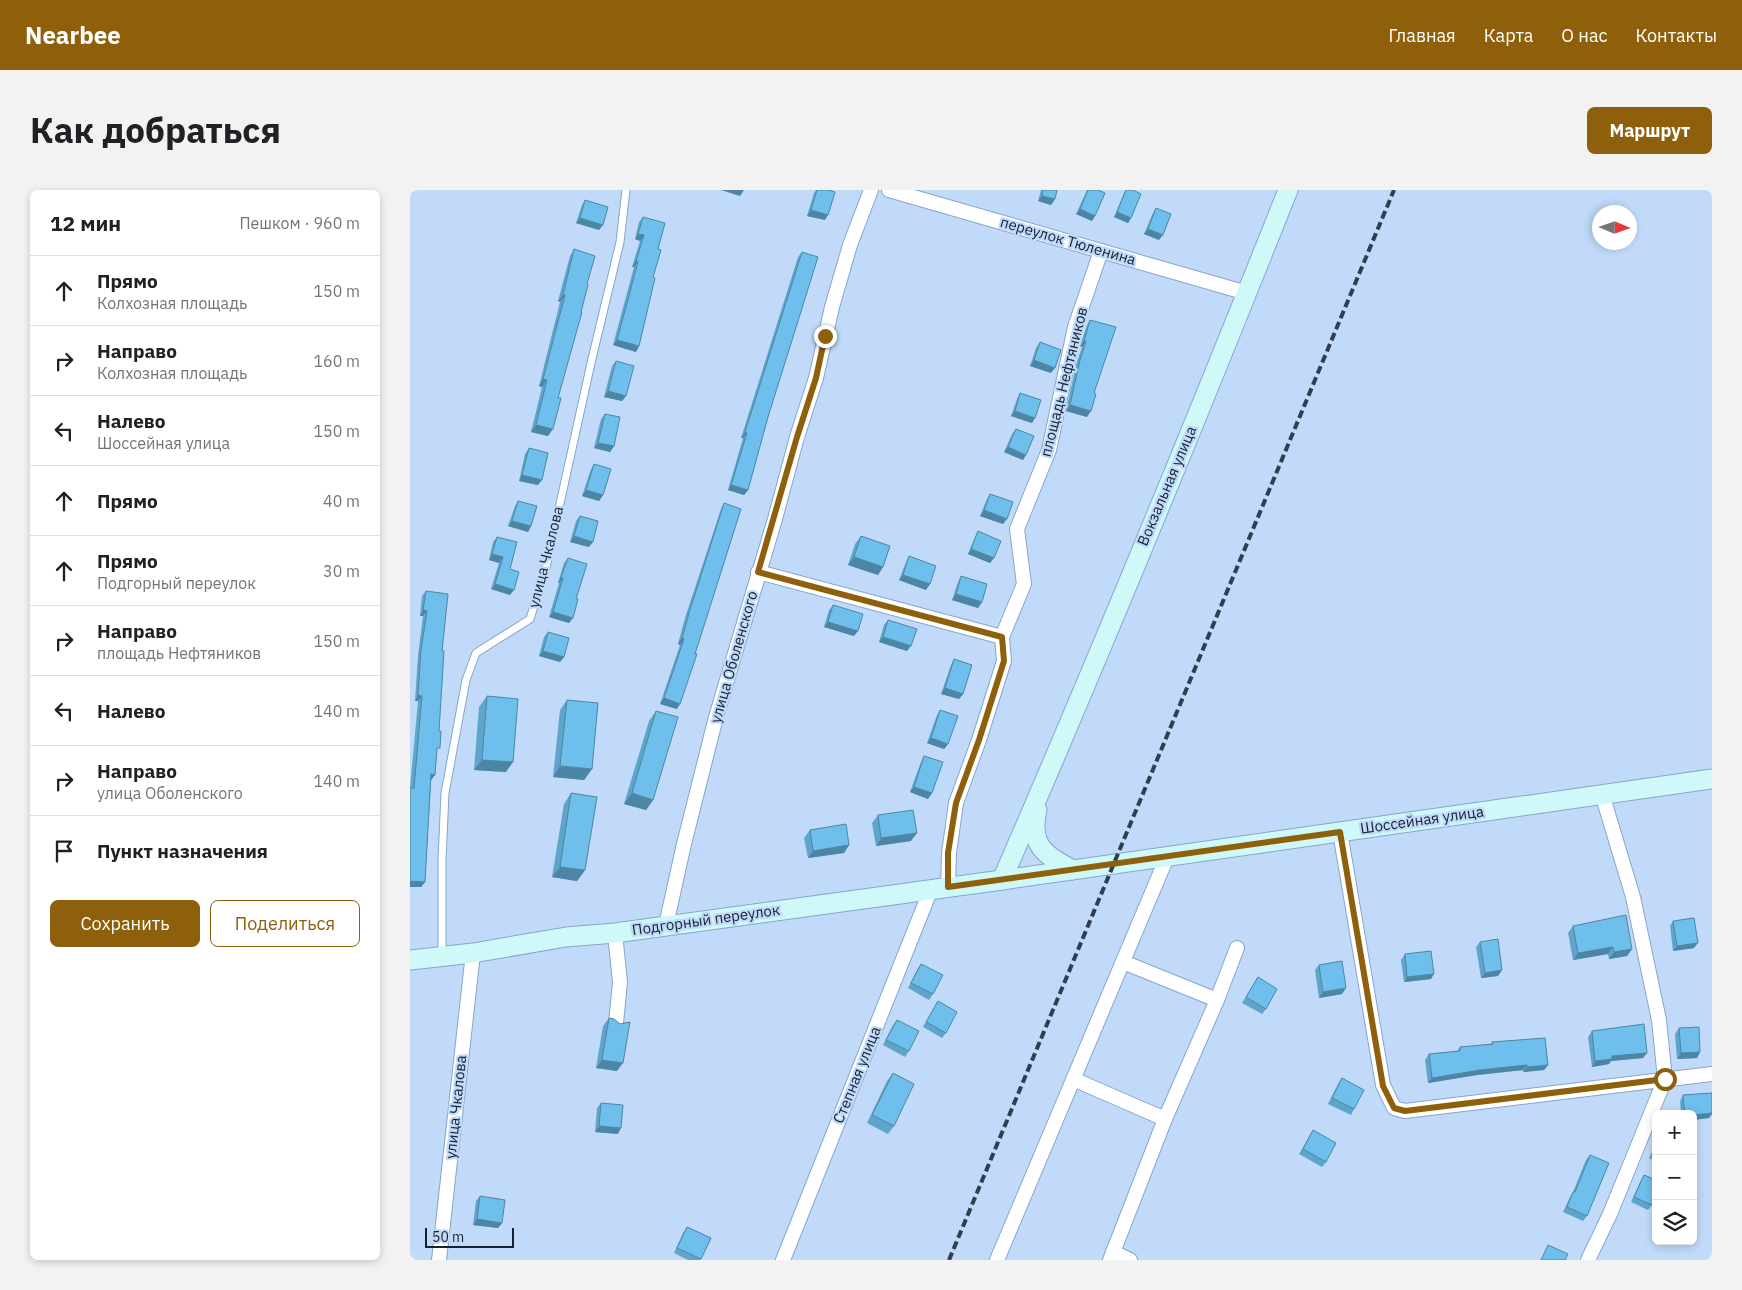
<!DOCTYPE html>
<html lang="ru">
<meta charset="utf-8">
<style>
:root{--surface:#fff;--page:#f2f2f2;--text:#202124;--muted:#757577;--line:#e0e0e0;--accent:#8f600b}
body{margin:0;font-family:"IBM Plex Sans",sans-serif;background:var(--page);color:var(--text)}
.controls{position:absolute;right:15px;bottom:15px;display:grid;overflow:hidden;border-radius:8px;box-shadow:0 2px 8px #0003}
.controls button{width:45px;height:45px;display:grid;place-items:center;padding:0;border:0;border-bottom:1px solid var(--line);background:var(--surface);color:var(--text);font:25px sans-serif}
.compass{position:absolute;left:1182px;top:15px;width:45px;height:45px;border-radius:50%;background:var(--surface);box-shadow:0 2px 8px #0003;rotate:92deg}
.scale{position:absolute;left:15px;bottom:12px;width:89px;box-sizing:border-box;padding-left:5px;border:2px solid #162231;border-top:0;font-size:14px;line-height:18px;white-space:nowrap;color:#162231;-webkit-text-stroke:4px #c1dafa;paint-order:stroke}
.stop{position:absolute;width:15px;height:15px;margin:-11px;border:4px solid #8f600b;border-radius:50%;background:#fff}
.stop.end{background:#8f600b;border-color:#fff;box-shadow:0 1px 5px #0008}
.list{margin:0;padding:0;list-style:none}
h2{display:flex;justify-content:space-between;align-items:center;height:65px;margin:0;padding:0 20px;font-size:21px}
h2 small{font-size:16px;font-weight:400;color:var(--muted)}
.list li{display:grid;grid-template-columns:32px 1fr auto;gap:15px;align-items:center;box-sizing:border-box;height:70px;padding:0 20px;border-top:1px solid var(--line)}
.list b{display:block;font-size:19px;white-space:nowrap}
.list p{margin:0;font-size:16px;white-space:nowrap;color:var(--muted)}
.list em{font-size:16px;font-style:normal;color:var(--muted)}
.actions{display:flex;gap:10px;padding:15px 20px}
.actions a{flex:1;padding:11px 0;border:1px solid var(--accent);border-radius:8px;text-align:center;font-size:18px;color:var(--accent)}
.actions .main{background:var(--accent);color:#fff}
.icon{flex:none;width:28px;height:28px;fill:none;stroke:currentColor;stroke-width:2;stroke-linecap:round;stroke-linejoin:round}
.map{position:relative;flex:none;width:1302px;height:1070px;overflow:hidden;border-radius:8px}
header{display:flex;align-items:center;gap:30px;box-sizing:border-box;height:70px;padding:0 25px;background:var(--accent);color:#fff}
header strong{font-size:24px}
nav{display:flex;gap:28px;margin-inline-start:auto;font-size:18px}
.intro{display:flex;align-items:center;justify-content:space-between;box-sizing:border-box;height:120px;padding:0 30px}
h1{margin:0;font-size:35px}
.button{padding:12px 22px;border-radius:8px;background:var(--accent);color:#fff;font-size:18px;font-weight:700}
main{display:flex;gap:30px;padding:0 30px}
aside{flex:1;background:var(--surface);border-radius:8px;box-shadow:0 2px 8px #0003}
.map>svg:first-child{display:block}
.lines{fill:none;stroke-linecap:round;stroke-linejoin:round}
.service-casing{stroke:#87a5cb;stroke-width:9}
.minor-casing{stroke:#87a5cb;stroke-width:16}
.secondary-casing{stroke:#87a5cb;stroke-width:21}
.service{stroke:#fff;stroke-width:7}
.minor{stroke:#fff;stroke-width:14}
.secondary{stroke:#cff8f8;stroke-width:19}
.rail{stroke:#303e50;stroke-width:4;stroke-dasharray:8 4;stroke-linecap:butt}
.wall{fill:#5fa4ca}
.shaded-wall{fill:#4d86a4}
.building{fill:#6ebfeb;stroke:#4d86a4}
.route{stroke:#8f600b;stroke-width:6}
.labels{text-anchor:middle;stroke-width:4.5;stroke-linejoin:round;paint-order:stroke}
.street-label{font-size:15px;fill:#162231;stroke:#c1dafa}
</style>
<header>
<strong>Nearbee</strong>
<nav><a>Главная</a><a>Карта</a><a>О нас</a><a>Контакты</a></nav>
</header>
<div class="intro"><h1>Как добраться</h1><a class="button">Маршрут</a></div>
<main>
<aside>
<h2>12 мин<small>Пешком · 960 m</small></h2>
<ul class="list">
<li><svg class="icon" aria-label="ahead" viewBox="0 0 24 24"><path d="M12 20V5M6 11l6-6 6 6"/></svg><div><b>Прямо</b><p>Колхозная площадь</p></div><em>150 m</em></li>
<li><svg class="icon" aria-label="right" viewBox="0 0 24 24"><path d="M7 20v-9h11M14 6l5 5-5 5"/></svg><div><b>Направо</b><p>Колхозная площадь</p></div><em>160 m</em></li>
<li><svg class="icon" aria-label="left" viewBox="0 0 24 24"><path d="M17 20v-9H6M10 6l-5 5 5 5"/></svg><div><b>Налево</b><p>Шоссейная улица</p></div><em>150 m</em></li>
<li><svg class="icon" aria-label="ahead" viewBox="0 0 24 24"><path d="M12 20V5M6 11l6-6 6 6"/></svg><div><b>Прямо</b></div><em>40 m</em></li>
<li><svg class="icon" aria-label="ahead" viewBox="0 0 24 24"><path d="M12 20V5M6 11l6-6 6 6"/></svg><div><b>Прямо</b><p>Подгорный переулок</p></div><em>30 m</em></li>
<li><svg class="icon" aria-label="right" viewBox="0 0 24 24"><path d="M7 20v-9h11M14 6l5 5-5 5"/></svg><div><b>Направо</b><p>площадь Нефтяников</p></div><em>150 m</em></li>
<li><svg class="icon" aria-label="left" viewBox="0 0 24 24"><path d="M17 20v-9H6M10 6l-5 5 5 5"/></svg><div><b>Налево</b></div><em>140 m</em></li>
<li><svg class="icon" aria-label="right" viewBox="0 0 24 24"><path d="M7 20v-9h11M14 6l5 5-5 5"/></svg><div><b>Направо</b><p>улица Оболенского</p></div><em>140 m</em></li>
<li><svg class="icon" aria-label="arrive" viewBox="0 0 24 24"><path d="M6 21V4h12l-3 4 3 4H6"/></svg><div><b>Пункт назначения</b></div></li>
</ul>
<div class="actions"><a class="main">Сохранить</a><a>Поделиться</a></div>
</aside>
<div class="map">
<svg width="1302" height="1070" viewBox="0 0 1302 1070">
<rect width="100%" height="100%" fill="#c1dafa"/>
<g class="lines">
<defs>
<polyline id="service" points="32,765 32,670 35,603 56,490 66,463 120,429 136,377 181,173 210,52 216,0"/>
<g id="minor">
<polyline points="479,0 837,103"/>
<polyline points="348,382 592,447"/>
<polyline points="930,642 973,895 984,918 995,921 1302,884"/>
<polyline points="538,697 539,663 546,613 569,550 594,471 592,447 614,394 607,339 639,260 665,137 691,61"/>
<polyline points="256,735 274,654 306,527 365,329 387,247 406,188 422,117 440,55 461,0"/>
<polyline points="205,743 210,792 206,833"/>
<polyline points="713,772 807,810"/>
<polyline points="663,889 755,929"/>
<polyline points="703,1062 720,1070"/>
<polyline points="29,1070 63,763"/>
<polyline points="373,1070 521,699"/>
<polyline points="587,1070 757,667"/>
<polyline points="700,1070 755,929 807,810 827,758"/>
<polyline points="1178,1070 1200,1024 1255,889 1249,830 1223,707 1192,604"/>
</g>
<g id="secondary">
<path d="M627 620C619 656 635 665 663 680"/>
<path d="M592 690C691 462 786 231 878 0"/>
<polyline points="0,770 63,763 156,747 205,743 592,690 1302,589"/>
</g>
</defs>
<use href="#service" class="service-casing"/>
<use href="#minor" class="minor-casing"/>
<use href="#secondary" class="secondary-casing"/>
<use href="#service" class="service"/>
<use href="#minor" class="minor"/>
<use href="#secondary" class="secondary"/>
<polyline class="rail" points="539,1070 984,0"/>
</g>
<g class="wall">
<polygon points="406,0 418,0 415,30 397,26 404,3"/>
<polygon points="631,0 647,0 645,9 641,15 628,11"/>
<polygon points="677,0 688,0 682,31 666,24"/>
<polygon points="716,0 723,0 721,28 718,33 704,27 714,3"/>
<polygon points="175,10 189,40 166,33 172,15"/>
<polygon points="746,18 749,50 734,44 743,23"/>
<polygon points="233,27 248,59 229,156 226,162 203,155 224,77 222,77 230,51 225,49 229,32"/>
<polygon points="164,59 177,94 138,246 121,242 132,197 129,196 150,112 148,111 160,66"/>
<polygon points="392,62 358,227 338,300 334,305 318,300 333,248 331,248 388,67"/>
<polygon points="680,130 677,227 656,221 666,175 672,157 670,156 677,135"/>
<polygon points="630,152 641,183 620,176 626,158"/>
<polygon points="206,171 216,206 212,211 194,207 202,176"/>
<polygon points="610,203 622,233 601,226 607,209"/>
<polygon points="195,224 204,256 200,262 184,258 191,229"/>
<polygon points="606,239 613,270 594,262 602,244"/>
<polygon points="119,258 128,295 109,291 115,264"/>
<polygon points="184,274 193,305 189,311 172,306 181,279"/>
<polygon points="580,304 593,334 570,326 577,309"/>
<polygon points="108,311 121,336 118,342 98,336 105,316"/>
<polygon points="314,313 267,519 250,514 270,455 268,454 275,428 311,319"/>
<polygon points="170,326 179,357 160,352 166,331"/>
<polygon points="568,341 584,368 580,373 558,364 565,347"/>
<polygon points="451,346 473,377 468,385 438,375 445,354"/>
<polygon points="87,347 100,379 100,405 81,399 89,373 79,370 83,352"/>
<polygon points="499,366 516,400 489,390 496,372"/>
<polygon points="158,368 166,409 159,433 139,427 149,393 148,393 154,373"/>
<polygon points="551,386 572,412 568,418 542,410 548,392"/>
<polygon points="16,401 32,461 25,585 21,590 15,692 11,697 0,598 8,511 5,511 8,465 13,426 10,426 12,406"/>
<polygon points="423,415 444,446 414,437 419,420"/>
<polygon points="478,430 497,461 469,452 474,435"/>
<polygon points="138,442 154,467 150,472 129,466 134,447"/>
<polygon points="544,469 553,504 549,509 531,504 541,475"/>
<polygon points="77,506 96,582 64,580 69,517"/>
<polygon points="157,510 182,579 174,590 143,587 150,520"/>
<polygon points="530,520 538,554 534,559 517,553 527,525"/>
<polygon points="246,521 243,610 236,620 214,614 239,531"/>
<polygon points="514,566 522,603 518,609 500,602 511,572"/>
<polygon points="161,603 175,680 167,691 142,687 154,614"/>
<polygon points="468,625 501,651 466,656 462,633"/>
<polygon points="400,640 439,655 434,663 398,668 394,648"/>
<polygon points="1263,731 1284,758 1263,761 1260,736"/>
<polygon points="1163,736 1222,759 1217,766 1199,769 1198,764 1163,770 1158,743"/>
<polygon points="1070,752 1092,780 1088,786 1071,788 1066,757"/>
<polygon points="995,764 1021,789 994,792 991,770"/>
<polygon points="511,774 523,804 519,810 498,798 507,780"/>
<polygon points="909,775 932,804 909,808 905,780"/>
<polygon points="848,787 856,819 852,824 832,813"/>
<polygon points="528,811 536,843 532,848 513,837"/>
<polygon points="199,828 210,834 207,881 186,878 193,836"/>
<polygon points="487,830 499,861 495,867 473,855 483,835"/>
<polygon points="1269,838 1290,862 1287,868 1267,869 1265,844"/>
<polygon points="1182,841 1237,863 1233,868 1201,871 1199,874 1182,877 1178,847"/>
<polygon points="1082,852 1138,875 1134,880 1113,882 1113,880 1067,885 1018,893 1015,870 1019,864 1047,861 1050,857 1081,854"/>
<polygon points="483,883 484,936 478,944 457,933 477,891"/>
<polygon points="932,888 944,919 941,925 918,914 928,894"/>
<polygon points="1273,905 1302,908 1302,924 1299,928 1283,930 1283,924 1271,924 1270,911"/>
<polygon points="191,913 208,944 185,942 187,918"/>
<polygon points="903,940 916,972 912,977 889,964"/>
<polygon points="1246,954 1246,971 1239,968"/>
<polygon points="1180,965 1177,1026 1173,1031 1153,1022 1160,1007 1163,1002 1176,970"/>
<polygon points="1234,985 1242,1015 1238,1020 1221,1012 1231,990"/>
<polygon points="70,1006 92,1033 88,1038 63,1035 66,1011"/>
<polygon points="277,1037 301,1048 290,1070 278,1070 264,1063 273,1043"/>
</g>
<g class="shaded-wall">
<polygon points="311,0 334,0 330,6"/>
<polygon points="632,6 645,9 641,15 628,11"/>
<polygon points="670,19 685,26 682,31 666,24"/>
<polygon points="401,20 418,25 415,30 397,26"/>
<polygon points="707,22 721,28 718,33 704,27"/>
<polygon points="170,28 193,35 189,40 166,33"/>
<polygon points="738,39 753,45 749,50 734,44"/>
<polygon points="228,44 234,45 230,51 225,49"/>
<polygon points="226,71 228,72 224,77 222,77"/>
<polygon points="153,105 155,105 150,112 148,111"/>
<polygon points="207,150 229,156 226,162 203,155"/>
<polygon points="674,151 676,151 672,157 670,156"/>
<polygon points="624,170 645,178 641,183 620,176"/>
<polygon points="133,189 137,190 132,197 129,196"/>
<polygon points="198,201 216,206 212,211 194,207"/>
<polygon points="660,215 681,221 677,227 656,221"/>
<polygon points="605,221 625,228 622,233 601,226"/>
<polygon points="126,235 143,239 138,246 121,242"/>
<polygon points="335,242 337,243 333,248 331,248"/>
<polygon points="188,253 204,256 200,262 184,258"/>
<polygon points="598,257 616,265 613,270 594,262"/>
<polygon points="112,285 132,290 128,295 109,291"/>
<polygon points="321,295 338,300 334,305 318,300"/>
<polygon points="176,300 193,305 189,311 172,306"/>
<polygon points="574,320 597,329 593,334 570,326"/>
<polygon points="102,331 121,336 118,342 98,336"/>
<polygon points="164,346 183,352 179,357 160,352"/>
<polygon points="561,359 584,368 580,373 558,364"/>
<polygon points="82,364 93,367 89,373 79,370"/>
<polygon points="444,367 473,377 468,385 438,375"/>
<polygon points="493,385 520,394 516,400 489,390"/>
<polygon points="151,387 153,388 149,393 148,393"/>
<polygon points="85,394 104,400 100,405 81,399"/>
<polygon points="546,404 572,412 568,418 542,410"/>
<polygon points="13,420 17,421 13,426 10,426"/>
<polygon points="143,422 163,428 159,433 139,427"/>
<polygon points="418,432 448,441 444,446 414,437"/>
<polygon points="473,447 501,456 497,461 469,452"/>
<polygon points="272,448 274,449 270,455 268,454"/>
<polygon points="133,461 154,467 150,472 129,466"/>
<polygon points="535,498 553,504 549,509 531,504"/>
<polygon points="8,505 12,506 8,511 5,511"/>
<polygon points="254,508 270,514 267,519 250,514"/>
<polygon points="521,548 538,554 534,559 517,553"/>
<polygon points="72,570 103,572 96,582 64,580"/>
<polygon points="150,576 182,579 174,590 143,587"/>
<polygon points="21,584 25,585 21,590 18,590"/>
<polygon points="504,597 522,603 518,609 500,602"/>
<polygon points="222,603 243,610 236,620 214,614"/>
<polygon points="507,643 501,651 466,656 471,648"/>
<polygon points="439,655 434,663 398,668 403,661"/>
<polygon points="150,677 175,680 167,691 142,687"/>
<polygon points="0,691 15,692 11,697 0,697"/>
<polygon points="1288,753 1284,758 1263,761 1267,756"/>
<polygon points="1203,757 1198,764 1163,770 1168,763"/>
<polygon points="1222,759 1217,766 1199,769 1204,762"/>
<polygon points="1092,780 1088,786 1071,788 1075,783"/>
<polygon points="1024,784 1021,789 994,792 997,787"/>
<polygon points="936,798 932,804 909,808 913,802"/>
<polygon points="1290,862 1287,868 1267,869 1271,863"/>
<polygon points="1237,863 1233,868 1201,871 1199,874 1182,877 1185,871 1202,866"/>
<polygon points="192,870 213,873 207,881 186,878"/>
<polygon points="1117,875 1113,880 1067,885 1018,893 1022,888 1070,880"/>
<polygon points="1138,875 1134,880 1113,882 1117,877"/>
<polygon points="1302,923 1302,924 1299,928 1283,930 1283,925"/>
<polygon points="189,936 211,938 208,944 185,942"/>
<polygon points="67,1029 92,1033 88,1038 63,1035"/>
</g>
<g class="building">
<polygon points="407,0 418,0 425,2 418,25 401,20"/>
<polygon points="633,0 647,0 645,9 632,6"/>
<polygon points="678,0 688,0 695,3 685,26 670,19"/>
<polygon points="716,0 723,0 731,4 721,28 707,22"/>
<polygon points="175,10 198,17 193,35 170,28"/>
<polygon points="746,18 761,24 753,45 738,39"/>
<polygon points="233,27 255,33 248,59 251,60 243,87 245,88 229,156 207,150 228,72 226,71 234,45 228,44"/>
<polygon points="164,59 185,66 177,94 178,95 171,122 172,122 148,208 151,208 143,239 126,235 137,190 133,189 155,105 153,105"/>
<polygon points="392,62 408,67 358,227 338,300 321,295 337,243 335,242"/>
<polygon points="680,130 706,137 684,203 686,204 681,221 660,215 670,170 676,151 674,151"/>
<polygon points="630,152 651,160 645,178 624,170"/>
<polygon points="206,171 224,176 216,206 198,201"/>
<polygon points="610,203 631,210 625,228 605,221"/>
<polygon points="195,224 210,227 204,256 188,253"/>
<polygon points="606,239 624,246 616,265 598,257"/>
<polygon points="119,258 138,263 132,290 112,285"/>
<polygon points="184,274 201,279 193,305 176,300"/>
<polygon points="580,304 603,312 597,329 574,320"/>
<polygon points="108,311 127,316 121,336 102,331"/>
<polygon points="314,313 331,319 285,464 287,464 270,514 254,508 274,449 272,448 279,423"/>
<polygon points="170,326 188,331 183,352 164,346"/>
<polygon points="568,341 591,351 584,368 561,359"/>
<polygon points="451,346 480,356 473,377 444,367"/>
<polygon points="87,347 107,352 100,379 109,382 104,400 85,394 93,367 82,364"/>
<polygon points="499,366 526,376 520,394 493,385"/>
<polygon points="158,368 177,374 166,409 168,409 163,428 143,422 153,388 151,387"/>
<polygon points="551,386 577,394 572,412 546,404"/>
<polygon points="16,401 38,404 32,461 34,461 29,541 31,541 30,558 27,558 25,585 21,584 15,692 0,691 0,598 4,598 12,506 8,505 11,460 17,421 13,420"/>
<polygon points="423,415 453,424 448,441 418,432"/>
<polygon points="478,430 507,439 501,456 473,447"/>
<polygon points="138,442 159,448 154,467 133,461"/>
<polygon points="544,469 562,475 553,504 535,498"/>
<polygon points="77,506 108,509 103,572 72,570"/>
<polygon points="157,510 188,513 182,579 150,576"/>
<polygon points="530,520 548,526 538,554 521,548"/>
<polygon points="246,521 268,527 243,610 222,603"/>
<polygon points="514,566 533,572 522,603 504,597"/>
<polygon points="161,603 187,607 175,680 150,677"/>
<polygon points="503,620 507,643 471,648 468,625"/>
<polygon points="436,634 439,655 403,661 400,640"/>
<polygon points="1216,725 1222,759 1204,762 1203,757 1168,763 1163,736"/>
<polygon points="1284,728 1288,753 1267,756 1263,731"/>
<polygon points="1088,749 1092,780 1075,783 1070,752"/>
<polygon points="1021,761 1024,784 997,787 995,764"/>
<polygon points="932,771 936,798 913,802 909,775"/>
<polygon points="511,774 533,785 523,804 501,793"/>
<polygon points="848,787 867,799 856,819 836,807"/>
<polygon points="528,811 547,822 536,843 516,832"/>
<polygon points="199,828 204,829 210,834 220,832 213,873 192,870"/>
<polygon points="487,830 509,841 499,861 476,850"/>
<polygon points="1234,834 1237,863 1202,866 1202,869 1185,871 1182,841"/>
<polygon points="1289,837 1290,862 1271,863 1269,838"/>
<polygon points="1135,848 1138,875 1117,877 1117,875 1070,880 1022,888 1019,864 1050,861 1050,857 1083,854 1082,852"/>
<polygon points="483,883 504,894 484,936 462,925"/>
<polygon points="932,888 954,900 944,919 922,908"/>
<polygon points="1302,903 1302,923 1283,925 1283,924 1275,924 1273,905"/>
<polygon points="191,913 213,915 211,938 189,936"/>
<polygon points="903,940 926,953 916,972 893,959"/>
<polygon points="1246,957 1246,964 1243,962"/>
<polygon points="1180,965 1199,973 1177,1026 1157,1017 1163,1002 1165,1002"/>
<polygon points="1234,985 1246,990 1246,1007 1242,1015 1224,1007"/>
<polygon points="70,1006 95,1010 92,1033 67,1029"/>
<polygon points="277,1037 301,1048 291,1069 267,1058"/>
<polygon points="1138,1055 1158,1064 1155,1070 1131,1070"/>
</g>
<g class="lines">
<polyline class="route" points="415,146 406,188 387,247 348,382 592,447 594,471 569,550 546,613 538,663 538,697 930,642 973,896 984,918 995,921 1255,889"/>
</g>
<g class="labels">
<g class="street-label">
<text transform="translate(658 51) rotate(16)" y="5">переулок Тюленина</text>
<text transform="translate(654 192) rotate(-76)" y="5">площадь Нефтяников</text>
<text transform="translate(757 296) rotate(-67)" y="5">Вокзальная улица</text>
<text transform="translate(136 367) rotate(-76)" y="5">улица Чкалова</text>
<text transform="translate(324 467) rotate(-74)" y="5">улица Оболенского</text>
<text transform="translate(1012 630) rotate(-8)" y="5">Шоссейная улица</text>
<text transform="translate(296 730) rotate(-8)" y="5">Подгорный переулок</text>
<text transform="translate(447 885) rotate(-68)" y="5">Степная улица</text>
<text transform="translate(46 917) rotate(-84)" y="5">улица Чкалова</text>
</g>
</g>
</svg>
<div class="controls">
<button>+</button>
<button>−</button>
<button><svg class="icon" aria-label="layers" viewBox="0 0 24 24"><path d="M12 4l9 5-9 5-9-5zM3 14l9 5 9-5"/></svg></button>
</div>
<svg class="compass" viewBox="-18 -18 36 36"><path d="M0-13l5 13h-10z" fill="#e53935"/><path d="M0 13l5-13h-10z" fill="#757577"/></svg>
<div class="scale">50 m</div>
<div class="stop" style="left:1255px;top:889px"></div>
<div class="stop end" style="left:415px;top:146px"></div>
</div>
</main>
